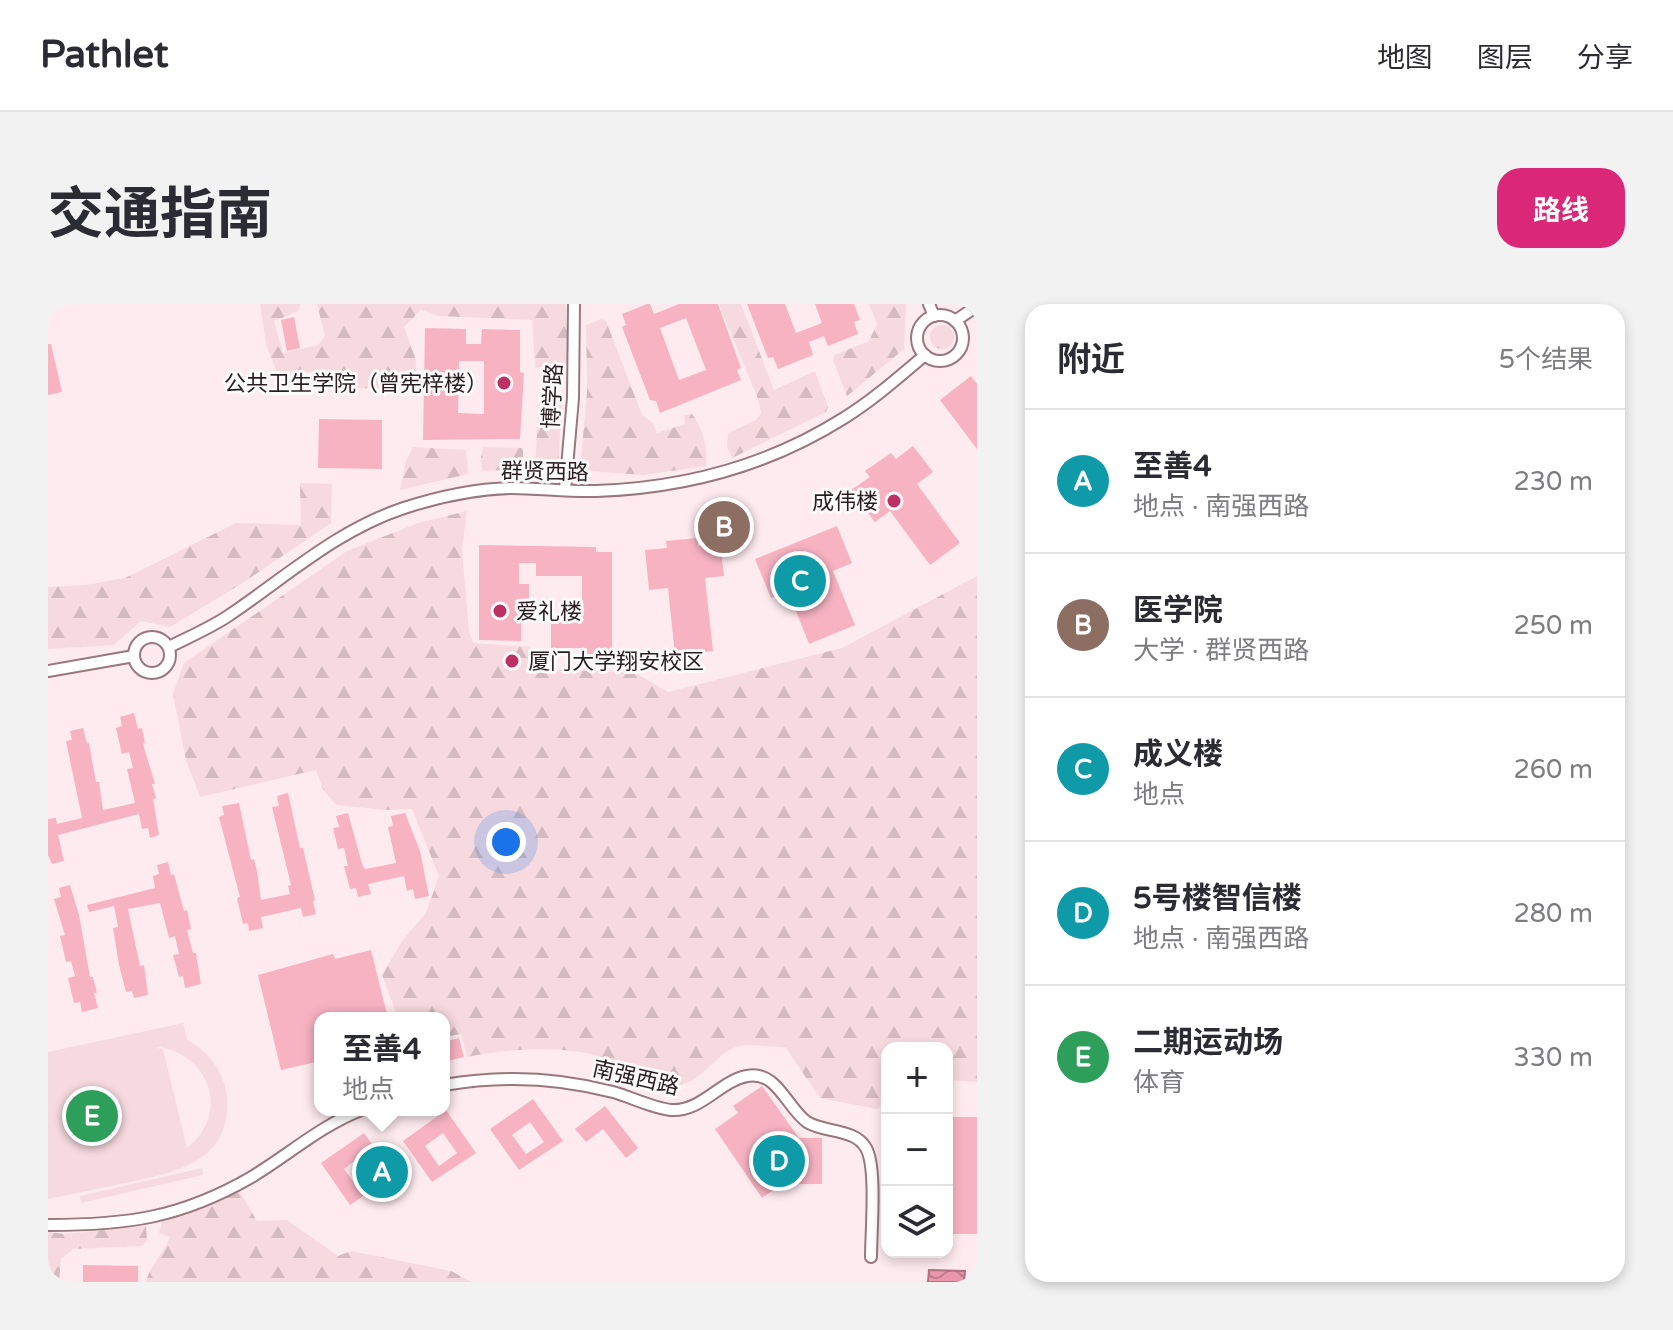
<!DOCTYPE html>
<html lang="zh">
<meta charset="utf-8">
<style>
:root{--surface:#fff;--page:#f2f2f3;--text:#2b2b33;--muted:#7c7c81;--line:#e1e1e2;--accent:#db2777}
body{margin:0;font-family:"Varela Round","Noto Sans SC",sans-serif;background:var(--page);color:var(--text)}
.controls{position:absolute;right:24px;bottom:24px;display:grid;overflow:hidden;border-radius:16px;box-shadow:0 4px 12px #0003}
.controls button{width:72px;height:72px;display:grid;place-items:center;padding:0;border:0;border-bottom:2px solid var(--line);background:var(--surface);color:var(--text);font:40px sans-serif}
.you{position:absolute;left:458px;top:538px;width:28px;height:28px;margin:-20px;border:6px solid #fff;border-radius:50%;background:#1a73e8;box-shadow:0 0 0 12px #1a73e833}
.badge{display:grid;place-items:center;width:52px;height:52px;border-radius:50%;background:var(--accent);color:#fff;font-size:26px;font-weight:700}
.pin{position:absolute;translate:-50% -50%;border:4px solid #fff;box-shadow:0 2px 8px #0006}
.popup{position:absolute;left:266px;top:708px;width:136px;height:104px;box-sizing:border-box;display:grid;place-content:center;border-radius:16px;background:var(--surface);filter:drop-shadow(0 2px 6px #0005);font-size:26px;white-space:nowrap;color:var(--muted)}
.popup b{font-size:30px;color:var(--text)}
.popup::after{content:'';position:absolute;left:50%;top:100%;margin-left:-16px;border:16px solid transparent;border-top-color:var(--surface)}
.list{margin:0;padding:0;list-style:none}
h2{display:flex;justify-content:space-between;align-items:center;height:104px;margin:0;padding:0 32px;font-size:34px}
h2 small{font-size:26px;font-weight:400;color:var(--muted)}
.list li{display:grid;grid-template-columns:52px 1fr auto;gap:24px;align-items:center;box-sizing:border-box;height:144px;padding:0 32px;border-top:2px solid var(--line)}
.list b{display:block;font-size:30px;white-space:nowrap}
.list p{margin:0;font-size:26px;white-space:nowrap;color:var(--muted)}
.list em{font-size:26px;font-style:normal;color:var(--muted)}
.icon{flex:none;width:44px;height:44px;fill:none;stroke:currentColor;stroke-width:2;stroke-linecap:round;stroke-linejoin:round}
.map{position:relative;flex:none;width:929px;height:978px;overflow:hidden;border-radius:24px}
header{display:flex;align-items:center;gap:48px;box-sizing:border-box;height:112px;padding:0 40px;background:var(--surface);border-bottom:2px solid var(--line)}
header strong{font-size:38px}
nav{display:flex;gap:44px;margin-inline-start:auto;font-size:28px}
.intro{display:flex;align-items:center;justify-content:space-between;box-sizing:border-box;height:192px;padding:0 48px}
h1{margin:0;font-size:56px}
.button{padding:20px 36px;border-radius:24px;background:var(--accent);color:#fff;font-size:28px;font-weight:700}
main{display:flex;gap:48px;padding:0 48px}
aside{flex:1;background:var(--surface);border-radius:24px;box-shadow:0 4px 12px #0003}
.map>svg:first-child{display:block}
.built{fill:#feebef;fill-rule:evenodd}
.forest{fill:url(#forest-firs)}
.park{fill:#f7dae0;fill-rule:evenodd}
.water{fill:url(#water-waves);stroke:#b07282;stroke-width:2}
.building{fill:#f8b3c3;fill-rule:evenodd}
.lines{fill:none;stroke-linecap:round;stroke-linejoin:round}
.minor-casing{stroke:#98777e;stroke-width:14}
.minor{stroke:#fff;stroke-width:10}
.poi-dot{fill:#bc3064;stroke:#fafafa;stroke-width:3}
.labels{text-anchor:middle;stroke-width:6;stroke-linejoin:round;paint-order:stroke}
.poi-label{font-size:22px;fill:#2a1d20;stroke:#fafafa;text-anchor:end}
.street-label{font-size:22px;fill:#2a1d20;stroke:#fafafa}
</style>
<header>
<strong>Pathlet</strong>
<nav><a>地图</a><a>图层</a><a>分享</a></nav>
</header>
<div class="intro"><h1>交通指南</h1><a class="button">路线</a></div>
<main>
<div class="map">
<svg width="929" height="978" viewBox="0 0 929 978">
<defs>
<pattern id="forest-firs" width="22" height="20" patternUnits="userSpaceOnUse" patternTransform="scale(2)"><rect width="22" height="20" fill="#f7dae0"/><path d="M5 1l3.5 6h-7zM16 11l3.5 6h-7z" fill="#d4bbc0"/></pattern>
<pattern id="water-waves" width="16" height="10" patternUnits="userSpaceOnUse" patternTransform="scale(2)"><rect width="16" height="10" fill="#ea97ac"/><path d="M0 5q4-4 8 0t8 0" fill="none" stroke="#be7b8c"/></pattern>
</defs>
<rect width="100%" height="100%" fill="#fafafa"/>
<path class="built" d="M0 0H929V978H0ZM272 714H396V806H272ZM839 744H899V948H839Z"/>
<g class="forest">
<polygon points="212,0 252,0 251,7 226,17 235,49 270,41 277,32 269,0 518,0 520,61 487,64 484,16 391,12 373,6 356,23 368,56 367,85 307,84 305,92 300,89 284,67 229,69 218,40"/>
<polygon points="671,0 693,0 726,86 767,67 780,103 778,108 684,154 679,143 680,129 708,116 713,109 710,95"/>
<polygon points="821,0 858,0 856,45 799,92 785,56 787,51 821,37 829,20"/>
<path d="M553 15 558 17 594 111 605 119 609 129 637 120 636 111 644 110C655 125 660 144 658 162L595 171 540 167 535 163 533 155 539 88 538 21Z"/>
<circle cx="894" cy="33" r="12"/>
<polygon points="491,94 514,95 510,165 487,163"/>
<polygon points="365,143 418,146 420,170 352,186 358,157"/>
<polygon points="435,143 475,144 475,165 434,167 433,152"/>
<polygon points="252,179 284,180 283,219 193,280 122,323 93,317 66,341 0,345 0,283 38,281 77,274 188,219 253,221"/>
<path d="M419 207 414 246 421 327 425 339 481 343 505 366 586 368 620 388 794 344 929 272V778L899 776V744H839V796L829 805 772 794 737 743C725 743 698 739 688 743 665 751 650 786 621 781 599 777 579 763 559 755 520 740 459 745 419 753L413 730 396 733V714H350L334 671 354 637 378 609 391 572 364 505 337 506 288 501 275 485 268 466 152 493 138 456 125 390 136 359 299 247 370 219Z"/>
<path d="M192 888 209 917 239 916 290 952 303 947 403 967 424 978H98C101 963 116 949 122 933L111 929 114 916Z"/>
<polygon points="98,922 99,935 95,942 25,945 13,955 11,978 0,978 0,928 17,930"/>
</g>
<g class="park">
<path d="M135 719 139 736C161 748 177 768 179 794 183 859 127 868 78 879 52 884 26 890 0 895V748ZM111 743C163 751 182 811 139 844L115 745 108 744Z"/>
<polygon points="154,864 155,871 33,899 32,892"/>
</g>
<polygon class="water" points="881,966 917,967 916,978 880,978"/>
<g class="building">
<path d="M599 0H602L606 10 631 0H670L693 64 689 66 693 76 612 109 608 97 602 96 574 23 578 21 574 10ZM638 14 658 66 631 76 612 24Z"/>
<polygon points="699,0 737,0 748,29 774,19 767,0 806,0 812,16 806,18 810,30 780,42 776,32 761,38 765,51 730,65 725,53 720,54"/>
<polygon points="246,13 252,44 239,47 233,16"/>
<path d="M377 24 418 25V40H433L434 25 472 26V68L476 69 472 135 375 136ZM411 57H436V110L410 109Z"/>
<polygon points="0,40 3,40 14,88 0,91"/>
<polygon points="923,72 929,80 929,145 892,96"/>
<polygon points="271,115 334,116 334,165 270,164"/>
<polygon points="865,142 885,168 869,180 912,239 882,261 842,207 827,218 803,186 822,173 817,167 843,149 848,155"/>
<polygon points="789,222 804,259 785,267 807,321 761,340 740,287 723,294 707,255"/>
<polygon points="650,234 650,242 672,239 676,272 657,274 665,347 627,351 620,284 601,286 597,246 619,244 618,237"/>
<polygon points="431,241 548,243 548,248 564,248 564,355 535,355 535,344 503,344 503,318 534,318 534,272 488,272 488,259 471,259 471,280 481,280 481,295 473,295 473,337 431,336"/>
<polygon points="86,409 90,425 94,424 97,439 95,440 107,480 104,480 108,494 105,495 111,531 102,534 100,524 94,525 91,510 10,531 16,557 4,560 0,551 0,515 8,514 9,520 34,514 18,437 24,436 22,427 35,424 39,439 41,439 48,478 51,478 55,506 87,499 79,465 85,464 81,448 74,450 68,424 74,422 72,413"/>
<polygon points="240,489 252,544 255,544 267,596 265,597 268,610 255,613 253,604 213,613 215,624 201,627 200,619 195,620 189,594 192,593 171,513 176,511 174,502 191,499 203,556 206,555 209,567 213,596 242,590 240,582 243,581 224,503 231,502 229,492"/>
<polygon points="300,509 315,563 318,565 348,559 340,523 345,522 343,512 357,509 372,547 381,592 367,595 365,585 359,587 356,572 320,580 323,590 310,593 308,584 302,585 296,562 300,562 296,544 290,545 285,524 291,523 288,512"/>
<polygon points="120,558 123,571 126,570 136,607 139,606 143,625 139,626 145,649 148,649 153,680 137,684 135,672 131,673 125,651 131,650 127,632 121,634 112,599 80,605 92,662 96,661 100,691 86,694 84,687 78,688 71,661 65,624 70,623 66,602 41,608 39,601 107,584 105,572 111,570 109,561"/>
<polygon points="22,581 31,611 42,673 45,673 49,689 46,689 50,704 34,708 32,698 26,699 20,674 27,672 23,657 18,658 12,632 17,631 6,595 13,593 11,584"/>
<polygon points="323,646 340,714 272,714 272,753 268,754 268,758 233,766 210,671 285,650 287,655"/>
<polygon points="411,734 416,753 396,758 396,738"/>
<polygon points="714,782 751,834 774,834 774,880 734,880 714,894 667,825 690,809 685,802"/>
<path d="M485 795 515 837 471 866 442 825ZM482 818 496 838 478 850 464 831Z"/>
<polygon points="557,802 590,844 578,854 555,825 538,838 527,825"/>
<path d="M398 806 428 849 384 878 355 837ZM395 829 409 849 391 862 377 842Z"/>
<rect x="899" y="813" width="30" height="117"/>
<path d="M316 829 346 871 302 901 273 859ZM313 852 327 872 310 884 296 865Z"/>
<polygon points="35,961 90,962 90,978 35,978"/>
</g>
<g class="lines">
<defs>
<g id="minor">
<polyline points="881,0 886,12"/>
<circle cx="892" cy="34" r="23"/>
<polyline points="907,17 929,2"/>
<polyline points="517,186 525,94 526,0"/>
<circle cx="104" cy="351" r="18"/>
<path d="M121 343C141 333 162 324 180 312 238 273 289 226 356 204 390 193 427 185 463 184 491 184 520 188 548 187 637 184 720 162 796 114 825 96 851 73 877 51"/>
<polyline points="0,367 86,352"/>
<path d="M396 781C453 771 508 773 565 788 583 793 604 804 623 806 653 808 672 777 699 772 729 766 739 804 759 818 776 829 807 824 818 844 829 863 823 928 823 953"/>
<path d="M0 921C79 921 132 914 202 874 239 852 272 822 313 806"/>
</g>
</defs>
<use href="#minor" class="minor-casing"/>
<use href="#minor" class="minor"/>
</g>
<g class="poi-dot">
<circle cx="456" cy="79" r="8"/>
<circle cx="846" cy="197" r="8"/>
<circle cx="452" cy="307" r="8"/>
<circle cx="464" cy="357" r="8"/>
</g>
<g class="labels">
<g class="poi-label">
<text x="440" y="87">公共卫生学院（曾宪梓楼）</text>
<text x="830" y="205">成伟楼</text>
<text x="468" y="315" text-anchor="start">爱礼楼</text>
<text x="480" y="365" text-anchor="start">厦门大学翔安校区</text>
</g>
<g class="street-label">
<text transform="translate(504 92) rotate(-87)" y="8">博学路</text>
<text transform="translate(497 167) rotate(1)" y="8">群贤西路</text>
<text transform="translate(588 773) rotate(13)" y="8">南强西路</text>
</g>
</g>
</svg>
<div class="controls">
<button>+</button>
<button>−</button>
<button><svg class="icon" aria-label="layers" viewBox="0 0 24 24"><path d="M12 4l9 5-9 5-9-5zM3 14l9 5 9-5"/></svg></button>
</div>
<div class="you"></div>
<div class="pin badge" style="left:334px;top:868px;background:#0f9aa8">A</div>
<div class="popup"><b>至善4</b>地点</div>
<div class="pin badge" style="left:676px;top:223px;background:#8d6e63">B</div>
<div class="pin badge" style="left:752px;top:277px;background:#0f9aa8">C</div>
<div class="pin badge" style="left:731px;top:857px;background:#0f9aa8">D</div>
<div class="pin badge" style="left:44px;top:812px;background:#2e9e5b">E</div>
</div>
<aside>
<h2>附近<small>5个结果</small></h2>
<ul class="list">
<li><span class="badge" style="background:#0f9aa8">A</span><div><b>至善4</b><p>地点 · 南强西路</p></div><em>230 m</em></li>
<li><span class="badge" style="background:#8d6e63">B</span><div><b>医学院</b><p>大学 · 群贤西路</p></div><em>250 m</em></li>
<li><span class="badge" style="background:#0f9aa8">C</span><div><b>成义楼</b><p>地点</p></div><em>260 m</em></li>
<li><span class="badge" style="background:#0f9aa8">D</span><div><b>5号楼智信楼</b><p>地点 · 南强西路</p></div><em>280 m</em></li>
<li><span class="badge" style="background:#2e9e5b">E</span><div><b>二期运动场</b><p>体育</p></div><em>330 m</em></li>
</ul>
</aside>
</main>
